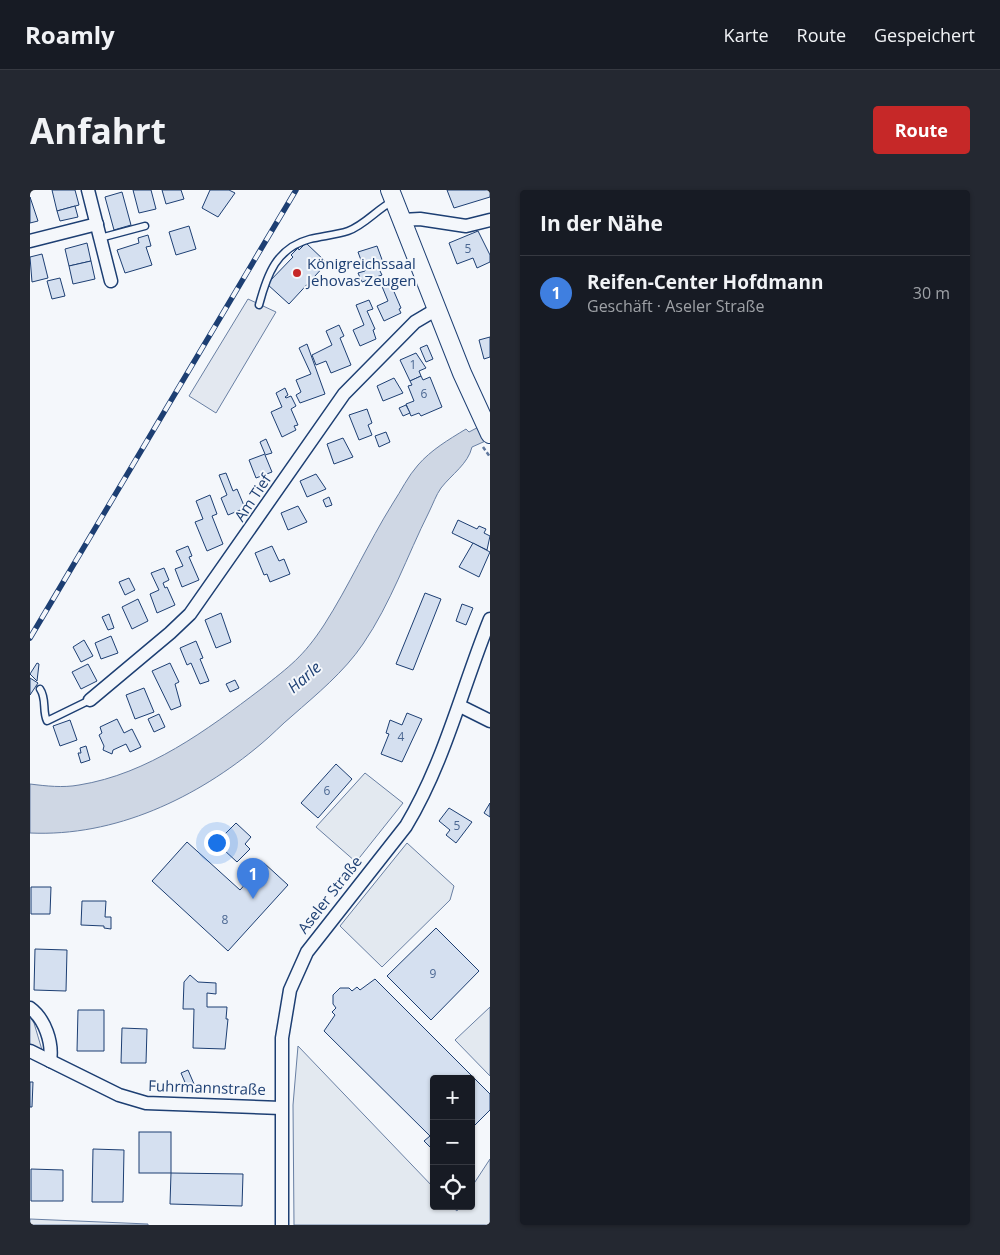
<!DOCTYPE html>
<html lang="de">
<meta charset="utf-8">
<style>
:root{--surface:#171b24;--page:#242831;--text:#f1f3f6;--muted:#9ea1a6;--line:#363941;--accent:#c62828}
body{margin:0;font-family:"Open Sans",sans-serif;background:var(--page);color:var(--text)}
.controls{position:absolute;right:15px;bottom:15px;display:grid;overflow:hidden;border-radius:5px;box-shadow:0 1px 4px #0004}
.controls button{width:45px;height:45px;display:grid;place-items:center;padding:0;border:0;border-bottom:1px solid var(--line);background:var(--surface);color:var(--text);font:25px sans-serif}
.you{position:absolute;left:186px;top:652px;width:18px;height:18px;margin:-12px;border:4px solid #fff;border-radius:50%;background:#1a73e8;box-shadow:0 0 0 8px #1a73e833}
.badge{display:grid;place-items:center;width:32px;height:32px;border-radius:50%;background:var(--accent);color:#fff;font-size:16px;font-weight:700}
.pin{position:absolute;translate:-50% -41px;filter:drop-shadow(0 1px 2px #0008)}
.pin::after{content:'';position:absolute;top:26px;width:18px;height:15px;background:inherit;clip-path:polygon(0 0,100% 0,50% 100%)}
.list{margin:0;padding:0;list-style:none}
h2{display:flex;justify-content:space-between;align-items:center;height:65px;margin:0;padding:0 20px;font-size:21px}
h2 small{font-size:16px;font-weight:400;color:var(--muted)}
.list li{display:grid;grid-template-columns:32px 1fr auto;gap:15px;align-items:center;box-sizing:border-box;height:75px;padding:0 20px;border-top:1px solid var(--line)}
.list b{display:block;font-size:19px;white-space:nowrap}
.list p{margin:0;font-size:16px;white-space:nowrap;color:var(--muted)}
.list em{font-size:16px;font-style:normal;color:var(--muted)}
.icon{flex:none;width:28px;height:28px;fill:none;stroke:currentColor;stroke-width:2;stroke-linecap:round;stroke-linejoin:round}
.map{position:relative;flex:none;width:460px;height:1035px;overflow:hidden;border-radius:5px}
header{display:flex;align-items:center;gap:30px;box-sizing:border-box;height:70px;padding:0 25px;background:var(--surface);border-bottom:1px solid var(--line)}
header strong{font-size:24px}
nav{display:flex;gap:28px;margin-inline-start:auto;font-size:18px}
.intro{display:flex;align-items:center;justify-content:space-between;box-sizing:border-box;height:120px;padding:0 30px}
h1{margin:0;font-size:35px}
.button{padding:12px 22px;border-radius:5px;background:var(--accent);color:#fff;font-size:18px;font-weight:700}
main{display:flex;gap:30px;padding:0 30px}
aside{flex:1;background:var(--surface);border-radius:5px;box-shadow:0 1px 4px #0004}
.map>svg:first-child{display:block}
.green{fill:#e3e9f0;stroke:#687fa3}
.parking{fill:#e3e8f0;stroke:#687fa3}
.water{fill:#cfd7e4;stroke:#687fa3}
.building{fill:#d5e0f0;stroke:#1d3f73}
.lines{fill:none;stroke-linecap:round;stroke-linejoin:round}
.lane-casing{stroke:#1d3f73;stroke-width:9}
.street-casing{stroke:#1d3f73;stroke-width:15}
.secondary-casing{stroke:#1d3f73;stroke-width:20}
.path{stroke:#5e769c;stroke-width:2.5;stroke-dasharray:4 2.5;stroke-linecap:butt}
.lane{stroke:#f4f7fb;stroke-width:6}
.street{stroke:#f4f7fb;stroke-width:12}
.secondary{stroke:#f4f7fb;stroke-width:18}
.rail-casing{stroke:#1d3f73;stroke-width:5.5}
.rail{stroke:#f4f7fb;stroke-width:4;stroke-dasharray:11;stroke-linecap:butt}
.poi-dot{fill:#c62828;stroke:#f4f7fb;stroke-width:2}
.labels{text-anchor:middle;stroke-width:4;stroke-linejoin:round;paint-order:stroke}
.number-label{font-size:12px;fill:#4b6792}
.poi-label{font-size:15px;fill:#1d3f73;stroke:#f4f7fb;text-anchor:start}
.street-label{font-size:15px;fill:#1d3f73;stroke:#f4f7fb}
.water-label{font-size:16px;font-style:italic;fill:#1d3f73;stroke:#f4f7fb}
</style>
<header>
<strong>Roamly</strong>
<nav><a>Karte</a><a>Route</a><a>Gespeichert</a></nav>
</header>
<div class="intro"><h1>Anfahrt</h1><a class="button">Route</a></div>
<main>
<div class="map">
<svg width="460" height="1035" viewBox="0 0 460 1035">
<rect width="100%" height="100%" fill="#f4f7fb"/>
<g class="green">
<polygon points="335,583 373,613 326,672 286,637"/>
<polygon points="377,653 424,696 420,710 352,777 310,736"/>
<polygon points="460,817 460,886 425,850"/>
<polygon points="0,827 4,833 12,860 0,855"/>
<polygon points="268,856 404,998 404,1016 421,1016 427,1021 430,1016 441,1016 441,998 460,969 460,1035 264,1035 263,915"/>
<polygon points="0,1029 118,1034 118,1035 0,1035"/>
</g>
<polygon class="parking" points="218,109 246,122 186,223 159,206"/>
<path class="water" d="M460 231V249L442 257C438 274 422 284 411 298 406 305 403 314 399 322 377 366 361 413 333 454 314 482 287 504 262 526 251 535 242 545 231 554 167 608 85 647 0 643V594C16 596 33 598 49 595 118 584 177 540 231 499 260 476 273 467 294 435 319 396 338 353 363 313 371 301 378 286 388 275 401 260 418 250 436 239L439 242Z"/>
<g class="building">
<polygon points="22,0 45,0 49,15 27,21"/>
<polygon points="103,0 121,0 126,19 109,23"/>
<polygon points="132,0 151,0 154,9 136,14"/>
<polygon points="180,0 199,0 205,3 188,27 172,18"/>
<polygon points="417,0 460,0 460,7 424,18"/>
<polygon points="92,2 101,35 84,40 75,7"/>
<polygon points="0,7 8,31 0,33"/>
<polygon points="45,16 48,27 30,31 27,21"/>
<polygon points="159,36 166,59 146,65 139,42"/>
<polygon points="448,41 460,65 460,72 447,78 443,68 427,74 419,53"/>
<polygon points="118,45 121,56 116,57 122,75 95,83 87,60 109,53 108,48"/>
<polygon points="57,53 61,71 39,76 35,59"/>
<polygon points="276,53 297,73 259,114 237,94 263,67 261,65 268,58 269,60"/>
<polygon points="347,56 354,75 348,77 352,85 332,92 328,83 335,81 328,62"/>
<polygon points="12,64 18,88 2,92 0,67"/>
<polygon points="61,71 65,89 43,94 39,76"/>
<polygon points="30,88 35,106 22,109 17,91"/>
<polygon points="365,88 367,94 362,97 371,118 369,119 371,123 354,131 347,116 358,111 351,94"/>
<polygon points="339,110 343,119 337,121 345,139 343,140 346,149 330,156 323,140 334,135 326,115"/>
<polygon points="309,135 314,146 310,148 321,175 301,183 296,171 286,175 282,165 302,155 296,141"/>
<polygon points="460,147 460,167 454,169 449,150"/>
<polygon points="277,154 295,204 270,213 266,205 271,202 266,190 281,184 269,158"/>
<polygon points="397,155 403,169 396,172 390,158"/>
<polygon points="386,163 396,178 389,181 391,186 380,191 370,170"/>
<polygon points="391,186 393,190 400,187 412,217 391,226 389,223 381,226 376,214 384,211 378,196 382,195 380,191"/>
<polygon points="364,188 373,203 353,211 347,196"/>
<polygon points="255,198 258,205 255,207 256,208 261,206 266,216 261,219 268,235 264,236 266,240 252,247 241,222 252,217 246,203"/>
<polygon points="376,215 380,223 373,226 369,218"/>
<polygon points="337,219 342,233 338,235 342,245 329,250 319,225"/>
<polygon points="356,242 360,252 349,257 345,246"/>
<polygon points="313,248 323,267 304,274 297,254"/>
<polygon points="236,249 242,263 235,265 242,282 226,288 219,270 235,264 230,252"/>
<polygon points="196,283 203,301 207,299 215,318 198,325 191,308 197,305 189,285"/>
<polygon points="286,284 296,299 277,307 270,291"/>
<polygon points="180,305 187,324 182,326 193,354 177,361 165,332 173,329 166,311"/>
<polygon points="299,307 302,315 296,317 293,310"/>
<polygon points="268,316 277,332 258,340 251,323"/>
<polygon points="428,330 447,339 449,336 456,339 454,343 460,346 457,360 422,343"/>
<polygon points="443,353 460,362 449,387 429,377"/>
<polygon points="158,356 162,366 159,367 169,390 152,397 145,379 153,376 146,361"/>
<polygon points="242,356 249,371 254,369 260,384 240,392 237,384 234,385 225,363"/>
<polygon points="134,378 139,390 133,393 135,398 137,397 145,415 127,423 120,404 129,400 121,383"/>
<polygon points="99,388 105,400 95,405 89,392"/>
<polygon points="395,403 411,409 383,480 366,474"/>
<polygon points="108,409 118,431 102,439 92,417"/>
<polygon points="432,414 443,418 436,435 426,431"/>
<polygon points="191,423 201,452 186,458 175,430"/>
<polygon points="79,424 84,438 78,440 72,427"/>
<polygon points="81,446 88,463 71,469 65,453"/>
<polygon points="54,450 63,466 51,472 43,457"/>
<polygon points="166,451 173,468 170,469 179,491 170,494 161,473 157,475 150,458"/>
<polygon points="7,473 9,474 7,491 0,484"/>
<polygon points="140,473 149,492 145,494 151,516 141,520 122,481"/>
<polygon points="58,474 67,491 51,499 42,482"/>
<polygon points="0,488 8,493 0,505"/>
<polygon points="205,490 209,498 200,502 196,494"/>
<polygon points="114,498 124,522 105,529 96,505"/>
<polygon points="377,523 392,529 372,572 351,564 359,544 356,543 360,530 372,535"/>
<polygon points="129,524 135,537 124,542 118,529"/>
<polygon points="87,529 94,543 102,539 111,557 100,562 96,554 83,560 82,564 73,560 74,556 69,545 72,543 70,537"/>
<polygon points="40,530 47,550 30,556 23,536"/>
<polygon points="56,556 60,570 51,573 48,563 51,563 50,558"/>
<polygon points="306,574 322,589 288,628 271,613"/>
<polygon points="460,613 460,627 454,623"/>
<polygon points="419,618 442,632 426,653 416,645 420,640 409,631"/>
<polygon points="206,633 221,647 215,654 220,659 207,672 194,660 197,656 190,649"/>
<polygon points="157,652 210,700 234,673 258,695 198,761 122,691"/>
<polygon points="1,697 21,697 20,724 1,724"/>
<polygon points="52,711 76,711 75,727 81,727 81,739 74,738 74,736 51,735"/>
<polygon points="406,738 449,781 401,830 357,786"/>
<polygon points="5,759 37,760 36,801 4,800"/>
<polygon points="160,785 168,792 186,793 186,804 177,803 177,817 197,817 196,829 198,829 195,859 163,858 164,819 153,819 154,792"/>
<polygon points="345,789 460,904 460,920 443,937 441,935 441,889 404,889 402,959 394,951 400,946 294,841 305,825 302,822 306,818 303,814 303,805 310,798 319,798 322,801 327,797 330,800"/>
<polygon points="48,820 74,820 74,861 47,861"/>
<polygon points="92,838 117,839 116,873 91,873"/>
<polygon points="158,880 164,894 157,897 151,883"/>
<polygon points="0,892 3,892 2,917 0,917"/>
<rect x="109" y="942" width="32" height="41"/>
<polygon points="63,959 94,960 93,1012 62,1012"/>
<polygon points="1,979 33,980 33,1011 1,1011"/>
<polygon points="141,983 213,984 212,1016 140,1014"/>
</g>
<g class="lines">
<defs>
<g id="lane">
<polyline points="70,48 115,36"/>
<path d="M229 115C237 85 246 58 280 49 292 46 306 45 318 41 335 35 347 19 363 11"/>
<path d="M10 499C17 509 12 521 17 531L60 510"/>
</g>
<g id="street">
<polyline points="58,0 81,91"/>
<polyline points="372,30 390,29 436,36 460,30"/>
<polyline points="0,51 67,34"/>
<polyline points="60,510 140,443 160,424 314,204 385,132 407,119"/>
<polyline points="430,516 460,531"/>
<path d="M0 818C15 829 23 853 20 871"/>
<polyline points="0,861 89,905 116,913 251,918"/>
<path d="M252 1035V848L260 800 277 762 376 636C415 571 432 498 460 429"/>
</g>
<polyline id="secondary" points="360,0 432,183 460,244"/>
</defs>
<use href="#lane" class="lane-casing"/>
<use href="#street" class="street-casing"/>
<use href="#secondary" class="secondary-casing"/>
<polyline class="path" points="453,257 460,267"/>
<use href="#lane" class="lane"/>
<use href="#street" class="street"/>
<use href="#secondary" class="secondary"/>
<defs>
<polyline id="rail" points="0,448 266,0"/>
</defs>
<use href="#rail" class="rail-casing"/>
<use href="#rail" class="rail"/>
</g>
<circle class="poi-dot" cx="267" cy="83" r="5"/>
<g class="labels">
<g class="number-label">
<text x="438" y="63">5</text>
<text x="383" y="179">1</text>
<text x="394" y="208">6</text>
<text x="371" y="551">4</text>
<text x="297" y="605">6</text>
<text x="427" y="640">5</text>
<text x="195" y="734">8</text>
<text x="403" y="788">9</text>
</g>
<g class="poi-label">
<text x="277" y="79">Königreichssaal<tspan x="277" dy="17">Jehovas Zeugen</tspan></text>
</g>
<g class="street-label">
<text transform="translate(223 308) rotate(-56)" y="5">Am Tief</text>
<text transform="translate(300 705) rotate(-52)" y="5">Aseler Straße</text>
<text transform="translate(177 898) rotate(2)" y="5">Fuhrmannstraße</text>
</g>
<g class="water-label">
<text transform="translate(274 487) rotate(-41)" y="6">Harle</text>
</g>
</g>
</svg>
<div class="controls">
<button>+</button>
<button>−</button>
<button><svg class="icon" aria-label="locate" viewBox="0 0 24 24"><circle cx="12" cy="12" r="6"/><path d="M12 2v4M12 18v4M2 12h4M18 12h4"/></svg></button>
</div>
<div class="you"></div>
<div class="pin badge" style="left:223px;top:709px;background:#3f7fe0">1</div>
</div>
<aside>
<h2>In der Nähe<small></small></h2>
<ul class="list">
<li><span class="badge" style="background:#3f7fe0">1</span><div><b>Reifen-Center Hofdmann</b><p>Geschäft · Aseler Straße</p></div><em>30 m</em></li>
</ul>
</aside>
</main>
